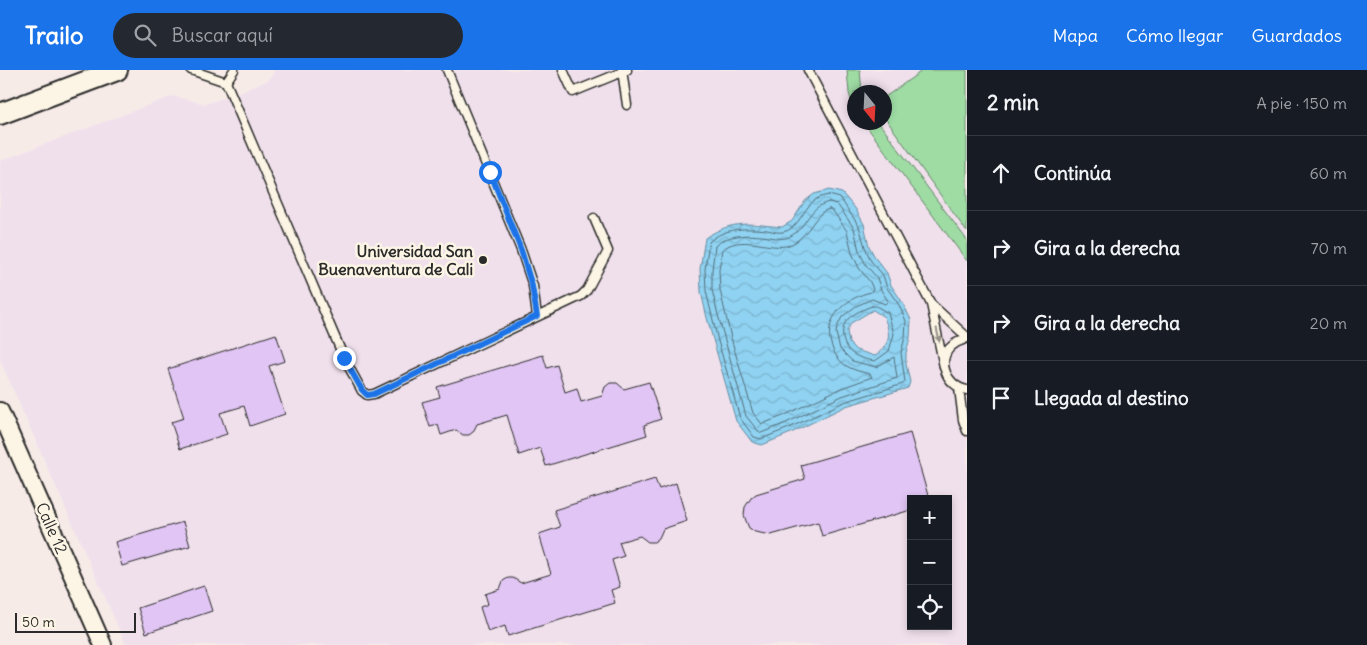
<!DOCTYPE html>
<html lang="es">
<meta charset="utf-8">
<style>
:root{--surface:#171b24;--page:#242831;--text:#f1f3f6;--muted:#9ea1a6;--line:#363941;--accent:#1a73e8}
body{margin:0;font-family:Delius,sans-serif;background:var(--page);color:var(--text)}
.controls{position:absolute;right:15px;bottom:15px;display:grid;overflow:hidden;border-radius:0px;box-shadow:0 2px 8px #0003}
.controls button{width:45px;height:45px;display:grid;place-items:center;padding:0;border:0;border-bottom:1px solid var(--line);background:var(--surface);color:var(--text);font:25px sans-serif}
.compass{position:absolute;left:847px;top:15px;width:45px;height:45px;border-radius:50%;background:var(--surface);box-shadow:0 2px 8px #0003;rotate:162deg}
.scale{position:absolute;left:15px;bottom:12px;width:121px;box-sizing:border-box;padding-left:5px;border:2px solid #2b2b2b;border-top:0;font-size:14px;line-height:18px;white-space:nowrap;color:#2b2b2b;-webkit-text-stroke:4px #fcf5e5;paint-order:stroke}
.stop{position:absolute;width:15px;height:15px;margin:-11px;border:4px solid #1a73e8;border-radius:50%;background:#fff}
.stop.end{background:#1a73e8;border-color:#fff;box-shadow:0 1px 5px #0008}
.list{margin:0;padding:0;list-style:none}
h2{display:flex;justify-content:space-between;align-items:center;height:65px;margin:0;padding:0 20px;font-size:21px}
h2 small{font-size:16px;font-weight:400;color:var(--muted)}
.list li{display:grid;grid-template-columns:32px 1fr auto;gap:15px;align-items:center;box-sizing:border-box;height:75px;padding:0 20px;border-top:1px solid var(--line)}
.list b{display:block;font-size:19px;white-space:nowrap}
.list em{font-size:16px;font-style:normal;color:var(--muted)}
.icon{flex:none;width:28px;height:28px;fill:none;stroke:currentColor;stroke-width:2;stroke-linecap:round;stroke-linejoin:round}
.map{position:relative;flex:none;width:967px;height:575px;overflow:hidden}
header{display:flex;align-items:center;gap:30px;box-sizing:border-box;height:70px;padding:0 25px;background:var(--accent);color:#fff}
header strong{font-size:24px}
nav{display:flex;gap:28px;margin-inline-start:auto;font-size:18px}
.search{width:350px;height:45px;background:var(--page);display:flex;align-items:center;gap:12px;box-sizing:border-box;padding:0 18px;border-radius:28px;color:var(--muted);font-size:19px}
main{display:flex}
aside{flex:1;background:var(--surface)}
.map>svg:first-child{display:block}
.built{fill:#f0e0ec;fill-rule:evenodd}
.pitch{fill:#9edca4;stroke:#648468}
.water{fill:url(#water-waves);stroke:#678fa2;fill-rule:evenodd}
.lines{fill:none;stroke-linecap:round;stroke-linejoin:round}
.shore{stroke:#536e7a;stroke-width:1}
.building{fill:#e1c5f4;stroke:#2b2b2b}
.service-casing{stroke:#2b2b2b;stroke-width:11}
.minor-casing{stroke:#2b2b2b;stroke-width:20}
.tertiary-casing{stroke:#2b2b2b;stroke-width:24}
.service{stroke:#fcf5e5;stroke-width:8}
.minor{stroke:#fcf5e5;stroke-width:16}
.tertiary{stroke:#fcf5e5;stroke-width:20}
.oneway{fill:#949088}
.route{stroke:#1a73e8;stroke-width:6}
.poi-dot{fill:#2b2b2b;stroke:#fcf5e5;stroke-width:2}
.labels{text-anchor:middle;stroke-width:5;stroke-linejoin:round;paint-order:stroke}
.poi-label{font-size:16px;font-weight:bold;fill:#2b2b2b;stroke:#fcf5e5;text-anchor:end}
.street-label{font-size:16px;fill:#2b2b2b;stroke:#fcf5e5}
</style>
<header>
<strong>Trailo</strong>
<div class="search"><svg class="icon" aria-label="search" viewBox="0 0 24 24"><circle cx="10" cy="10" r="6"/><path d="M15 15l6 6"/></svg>Buscar aquí</div>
<nav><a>Mapa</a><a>Cómo llegar</a><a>Guardados</a></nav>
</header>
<main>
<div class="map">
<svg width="967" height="575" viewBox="0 0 967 575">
<defs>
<pattern id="water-waves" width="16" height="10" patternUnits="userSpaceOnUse" patternTransform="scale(1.25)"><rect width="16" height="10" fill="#8fd2f1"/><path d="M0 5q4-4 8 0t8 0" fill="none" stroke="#7cb4cf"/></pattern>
</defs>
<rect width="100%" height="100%" fill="#f7ebe8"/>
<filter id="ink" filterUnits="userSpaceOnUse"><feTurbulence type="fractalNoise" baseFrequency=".02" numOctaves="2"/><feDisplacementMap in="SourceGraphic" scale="10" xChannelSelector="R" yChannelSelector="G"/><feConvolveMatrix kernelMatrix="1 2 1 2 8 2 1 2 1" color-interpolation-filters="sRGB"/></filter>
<g filter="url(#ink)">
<path class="built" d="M275 0H967V575H126L0 290V91L173 26 205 34 232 25 269 10ZM854 22H884V52H854ZM911 429H948V556H911Z"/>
<g class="pitch">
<polygon points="847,0 860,0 862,22 854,22 854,40 849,23"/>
<polygon points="923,0 967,0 967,162 885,48 885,27"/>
<polygon points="864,53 879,53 967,170 967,191"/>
</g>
<path class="water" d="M829 120 842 123 855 138 864 154 869 176 876 189 887 203 891 215 903 233 911 250 910 268 906 283V294L910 312 908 318 846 336 791 363 762 375 752 372 736 351 707 248 701 222 700 199 705 168C734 149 749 154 782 157L792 151 805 131 814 124ZM873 240 884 247C891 265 891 273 875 286L856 280 849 273 847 261 851 253Z"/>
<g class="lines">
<g class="shore">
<path d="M829 125 840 128 859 156 865 177 871 191 883 205 887 218 899 235 906 251 905 267 901 283 905 312 903 314 844 332 789 358 761 369 754 367 740 348 718 271 706 221 705 199 709 172C725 157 747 158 767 160 772 161 778 163 783 162 799 159 803 138 815 130 819 127 824 126 829 125Z"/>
<path d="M829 132 837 134 854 158 859 181 866 195 877 208 881 220 888 231 885 234 872 229 856 236 842 247 837 257 836 263 840 279 852 291 876 297 894 287 897 308 842 326 786 353 761 363 758 361 746 346 718 245 712 220V200L715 176C730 162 752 165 770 167 775 168 781 169 786 168 807 161 806 137 829 132Z"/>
<path d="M829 139 833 141 847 161 852 183 859 198 870 212 873 219 871 222C849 227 826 244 830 269 832 280 836 288 845 295 852 300 862 302 870 304L872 307 839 319 783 346 762 354 753 343 731 268 720 220 719 200 722 180C740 164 765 179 786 176 808 171 813 143 829 139Z"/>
<path d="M872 236H876L888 243 894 264 889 281 875 291C860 289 846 284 843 268 842 261 843 254 848 249 854 243 864 239 872 236Z"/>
</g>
</g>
<g class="building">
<polygon points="276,264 285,291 269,296 285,344 250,356 244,336 220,343 227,364 180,379 171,352 184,348 168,299"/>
<polygon points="543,285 547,298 557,295 565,322 577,318 581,332 602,326 605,317 610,313 617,313 624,319 649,312 661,349 644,355 647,365 546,396 540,378 519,385 507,345 477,354 473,362 469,365 463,365 456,360 441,365 438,355 430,357 422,332 440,327 437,317"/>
<polygon points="910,363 929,429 911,429 911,440 822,466 818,452 771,465 755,462 749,458 746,451 744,445 745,437 751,428 756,424 805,409 801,395"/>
<polygon points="655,409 659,419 676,413 687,451 663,459 659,468 654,472 648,472 640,466 619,472 624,486 612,490 620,517 611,520 615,533 508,566 505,556 488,562 480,537 488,534 485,524 500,519 503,511 508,508 513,508 521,513 551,504 539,464 560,457 554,440"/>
<polygon points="183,452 190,476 122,496 115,472"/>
<polygon points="204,516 212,541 146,563 138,538"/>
</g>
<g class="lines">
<defs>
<g id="service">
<polyline points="191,0 226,12 344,288 362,321 367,325 374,324 581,226 587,220 608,181 594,148"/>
<polyline points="447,0 521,180 533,216 537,246"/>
<polyline points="563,0 573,22 627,0"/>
<polyline points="622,0 627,35"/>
<polyline points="808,0 931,234 944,297"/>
<polyline points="226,12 234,0"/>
<polyline points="931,234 967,267"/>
<path d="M967 268C964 270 959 271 956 273 934 286 945 316 967 320"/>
<polyline points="959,318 963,350 967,361"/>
</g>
<polyline id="minor" points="0,341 103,575"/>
<polyline id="tertiary" points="0,44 117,0"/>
</defs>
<use href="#service" class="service-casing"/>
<use href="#minor" class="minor-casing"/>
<use href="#tertiary" class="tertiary-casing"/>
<use href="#service" class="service"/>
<use href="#minor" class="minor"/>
<use href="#tertiary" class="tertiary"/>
</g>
<defs><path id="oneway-solid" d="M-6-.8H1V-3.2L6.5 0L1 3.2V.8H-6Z" transform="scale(1.25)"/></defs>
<use class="oneway" href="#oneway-solid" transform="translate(938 265) rotate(78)"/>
</g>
<g class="lines" filter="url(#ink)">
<polyline class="route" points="344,288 362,320 367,325 374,324 537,246 532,216 521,180 490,102"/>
</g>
<circle class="poi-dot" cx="483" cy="190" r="5"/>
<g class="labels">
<g class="poi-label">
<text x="473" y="187">Universidad San<tspan x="473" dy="18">Buenaventura de Cali</tspan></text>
</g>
<g class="street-label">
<text transform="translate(52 458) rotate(66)" y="6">Calle 12</text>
</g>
</g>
</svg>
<div class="controls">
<button>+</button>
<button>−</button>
<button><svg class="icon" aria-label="locate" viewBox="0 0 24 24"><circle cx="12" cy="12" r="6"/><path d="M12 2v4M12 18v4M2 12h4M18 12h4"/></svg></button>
</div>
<svg class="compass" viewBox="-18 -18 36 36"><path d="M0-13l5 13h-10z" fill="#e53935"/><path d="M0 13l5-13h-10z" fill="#9ea1a6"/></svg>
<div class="scale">50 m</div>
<div class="stop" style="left:490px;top:102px"></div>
<div class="stop end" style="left:344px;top:288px"></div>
</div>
<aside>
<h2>2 min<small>A pie · 150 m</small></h2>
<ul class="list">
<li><svg class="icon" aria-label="ahead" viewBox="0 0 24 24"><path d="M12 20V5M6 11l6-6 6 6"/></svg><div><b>Continúa</b></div><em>60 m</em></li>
<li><svg class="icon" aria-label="right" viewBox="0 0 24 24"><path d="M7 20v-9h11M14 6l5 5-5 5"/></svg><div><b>Gira a la derecha</b></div><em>70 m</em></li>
<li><svg class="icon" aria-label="right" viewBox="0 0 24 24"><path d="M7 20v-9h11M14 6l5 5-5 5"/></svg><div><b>Gira a la derecha</b></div><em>20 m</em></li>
<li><svg class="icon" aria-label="arrive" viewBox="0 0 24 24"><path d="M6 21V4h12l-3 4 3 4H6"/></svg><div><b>Llegada al destino</b></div></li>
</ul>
</aside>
</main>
